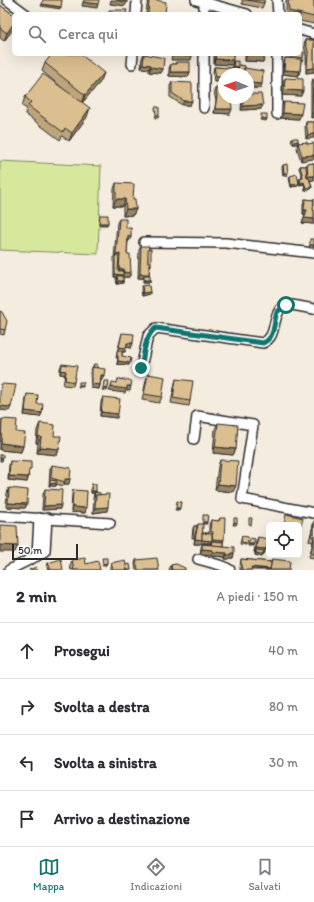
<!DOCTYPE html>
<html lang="it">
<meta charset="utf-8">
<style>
:root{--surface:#fff;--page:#f7f7f7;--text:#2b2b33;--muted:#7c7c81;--line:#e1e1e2;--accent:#0f766e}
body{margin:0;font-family:Itim,sans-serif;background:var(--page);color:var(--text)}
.controls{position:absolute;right:12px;bottom:12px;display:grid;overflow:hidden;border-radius:6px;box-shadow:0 4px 16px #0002}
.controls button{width:36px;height:36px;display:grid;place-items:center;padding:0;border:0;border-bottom:1px solid var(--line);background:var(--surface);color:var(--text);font:20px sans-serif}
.compass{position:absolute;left:218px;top:68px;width:36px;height:36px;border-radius:50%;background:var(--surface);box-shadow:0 4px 16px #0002;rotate:272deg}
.scale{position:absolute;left:12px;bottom:10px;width:66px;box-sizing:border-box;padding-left:4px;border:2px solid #2b2b2b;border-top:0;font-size:11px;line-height:14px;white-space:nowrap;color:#2b2b2b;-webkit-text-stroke:3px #fff;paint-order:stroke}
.stop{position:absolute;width:12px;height:12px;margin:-9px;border:3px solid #0f766e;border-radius:50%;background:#fff}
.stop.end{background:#0f766e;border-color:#fff;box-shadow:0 1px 4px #0008}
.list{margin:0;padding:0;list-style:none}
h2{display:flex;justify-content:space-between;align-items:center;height:52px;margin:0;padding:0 16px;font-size:17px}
h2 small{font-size:13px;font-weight:400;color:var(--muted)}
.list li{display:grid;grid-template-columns:26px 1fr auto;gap:12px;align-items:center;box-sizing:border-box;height:56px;padding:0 16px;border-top:1px solid var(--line)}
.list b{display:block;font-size:15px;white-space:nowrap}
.list em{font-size:13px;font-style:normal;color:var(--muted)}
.icon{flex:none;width:22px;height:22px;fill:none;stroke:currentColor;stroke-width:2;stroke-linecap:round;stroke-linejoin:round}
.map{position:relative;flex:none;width:314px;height:570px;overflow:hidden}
.search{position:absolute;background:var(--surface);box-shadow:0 4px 16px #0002;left:12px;right:12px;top:12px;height:44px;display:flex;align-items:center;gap:10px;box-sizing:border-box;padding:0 14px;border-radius:6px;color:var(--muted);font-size:15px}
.sheet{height:276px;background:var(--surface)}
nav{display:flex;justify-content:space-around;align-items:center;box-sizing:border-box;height:56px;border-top:1px solid var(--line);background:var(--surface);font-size:11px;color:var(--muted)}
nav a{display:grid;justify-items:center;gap:2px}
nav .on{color:var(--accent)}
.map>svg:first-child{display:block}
.green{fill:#d5e89c;stroke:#808a64}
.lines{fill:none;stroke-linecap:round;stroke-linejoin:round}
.minor-casing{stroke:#2b2b2b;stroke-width:12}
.minor{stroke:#fff;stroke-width:9}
.wall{fill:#bda47c;stroke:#2b2b2b}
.shaded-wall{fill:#9a8665;stroke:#2b2b2b}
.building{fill:#dcbf90;stroke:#2b2b2b}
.route{stroke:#0f766e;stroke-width:5}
</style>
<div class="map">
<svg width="314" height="570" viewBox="0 0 314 570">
<rect width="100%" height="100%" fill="#f4ecde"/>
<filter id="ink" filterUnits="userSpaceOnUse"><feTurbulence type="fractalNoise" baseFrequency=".025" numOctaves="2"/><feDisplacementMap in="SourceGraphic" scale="8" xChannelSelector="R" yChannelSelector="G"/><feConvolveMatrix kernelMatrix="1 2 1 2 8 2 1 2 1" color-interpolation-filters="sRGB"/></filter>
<g filter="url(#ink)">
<polygon class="green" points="0,161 101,166 98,254 0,250"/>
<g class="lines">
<defs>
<g id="minor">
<polyline points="7,0 26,14"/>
<polyline points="196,0 247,14"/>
<polyline points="277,0 278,14"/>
<polyline points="136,14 137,0"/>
<polyline points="204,14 204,0"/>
<polyline points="300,30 314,34"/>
<polyline points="132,64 133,54"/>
<polyline points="204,108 204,54"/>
<polyline points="277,114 277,54"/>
<polyline points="144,242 226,243 314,253"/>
<path d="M141 368 148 336 156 328 263 343C278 336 271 318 282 307L292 305 314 309"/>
<polyline points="194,439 197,416 253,425 242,499 314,513"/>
<polyline points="0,516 110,523"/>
<polyline points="39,518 37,556 45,551 47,518"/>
<polyline points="198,559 223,566 230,570"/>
<polyline points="9,570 37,556"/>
</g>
</defs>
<use href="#minor" class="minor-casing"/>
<use href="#minor" class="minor"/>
</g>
<g class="wall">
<polygon points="149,0 155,0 165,14 146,14 147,5"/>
<polygon points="242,0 264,0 264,3 262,8 242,4"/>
<polygon points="286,0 314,0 314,24 300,21 300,14 286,14"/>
<polygon points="0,5 14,15 14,28 4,41 0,38"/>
<polygon points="305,40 314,40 314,72 306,73 306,56 304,44"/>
<polygon points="144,54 163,69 161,73 149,72 149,69 141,68 142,58"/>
<polygon points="214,54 233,54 232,65 214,64"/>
<polygon points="245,54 265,54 263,62 245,61"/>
<polygon points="292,54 300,54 303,58 303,61 301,60 300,71 298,76 282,74 284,62 285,58 291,58"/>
<polygon points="234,61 238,67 237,69 235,69 214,82 213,72 214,67 233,68"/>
<polygon points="176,62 190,72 188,77 169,76 169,68 171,64 175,64"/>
<polygon points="45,63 101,81 82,103 87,117 69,141 62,136 60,140 25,114 27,109 22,106 25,97 67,92 42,71"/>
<polygon points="239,65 245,68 262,84 260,88 248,88 248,74 243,74 243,73 238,73"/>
<polygon points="285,78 301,96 282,95 283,82"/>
<polygon points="313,79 314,117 311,118 311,84"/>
<polygon points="172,82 190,105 182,105 170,97 170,86"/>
<polygon points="216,87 230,114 214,113 216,101 214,91"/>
<polygon points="242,98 248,98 261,109 241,110"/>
<polygon points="284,102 299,119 281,118 282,106"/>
<polygon points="306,122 314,122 306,139 305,127"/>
<polygon points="292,138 298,141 298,144 293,144 291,141"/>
<polygon points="298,143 307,144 301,161 297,148"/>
<polygon points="314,163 314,180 310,180 312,187 311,189 305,191 304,184 300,185 299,180 300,178 302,177 299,168 300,166 306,166 307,164"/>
<polygon points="283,165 287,175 283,176 282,167"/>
<polygon points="290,176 298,186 291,187 289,178"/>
<polygon points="116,183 133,199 136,209 133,215 123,216 123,206 113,206 114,189"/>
<polygon points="314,198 314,205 313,205 313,210 314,210 314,224 302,223 305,214 303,214 303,204 305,199 313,200"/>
<polygon points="119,219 126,228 131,237 129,241 128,241 127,254 131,273 129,277 123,277 123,283 117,284 116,279 117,277 114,277 114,258 117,223"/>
<polygon points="141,246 148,249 151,265 150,267 149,276 150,282 143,282 143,278 138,278 139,250"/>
<polygon points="142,286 150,294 142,296 141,289"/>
<polygon points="0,311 5,330 4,335 0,334"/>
<polygon points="122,333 133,343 131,348 126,347 125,352 122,352 122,356 129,365 117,364 118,358 116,358 117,353"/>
<polygon points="62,364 74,382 73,386 63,385 65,375 60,374 60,368"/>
<polygon points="94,364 104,375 102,380 101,380 100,385 99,389 91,388 90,372"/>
<polygon points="148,374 162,397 159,403 142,400 146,380"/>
<polygon points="176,379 190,401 189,406 171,403 175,383"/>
<polygon points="27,394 37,404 42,413 40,417 24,415 26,398"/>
<polygon points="103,397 117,418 100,416 101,402"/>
<polygon points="2,419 16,432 23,446 21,452 0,450 0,425"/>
<polygon points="40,423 59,449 57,455 37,453 38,443 36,443 37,430"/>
<polygon points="218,423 236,449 233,455 213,453 215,429"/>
<polygon points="220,460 233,492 215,490 218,466"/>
<polygon points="10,461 29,475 27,482 8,480 9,465"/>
<polygon points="52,465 69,484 64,484 63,486 56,484 56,486 49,486 50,469"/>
<polygon points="92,484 96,491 96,492 100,495 107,511 93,513 94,499 93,499 94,493 91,493 91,487"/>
<polygon points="9,488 27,504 25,508 6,507 7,493"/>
<polygon points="45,489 60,509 42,510 43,494"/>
<polygon points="73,490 86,508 85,513 71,512 72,494"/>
<polygon points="220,518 223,542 223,546 234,553 233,558 230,558 229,559 225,559 225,557 212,556 212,555 200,554 201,548 202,544 211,544 211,543 201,543 200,544 194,544 195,536 194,538 192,538 193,528 194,526 197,526 198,524 202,533 209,533 209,525 211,520 218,521"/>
<polygon points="314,521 314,558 309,557 313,542 309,541"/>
<polygon points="242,536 247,543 246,545 240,544"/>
<polygon points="258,537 266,549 264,554 263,554 262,557 255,555 255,553 254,552 256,542"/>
<polygon points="241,559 271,562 272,559 289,570 240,570 240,568"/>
<polygon points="72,560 86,564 100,570 71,570 70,566"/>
<polygon points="136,560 159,570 136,570 135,564"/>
<polygon points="48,563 63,570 48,570 47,567"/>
<polygon points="111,563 126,565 131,570 110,570 110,567"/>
<polygon points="171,565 185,570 169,570"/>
</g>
<g class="shaded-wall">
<polygon points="111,0 116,0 127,2 125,6 110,4"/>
<polygon points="83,2 98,4 97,8 82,6"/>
<polygon points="42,4 61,7 61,9 41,6"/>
<polygon points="14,23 14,28 4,41 7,33"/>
<polygon points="247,54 265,55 263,62 245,61"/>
<polygon points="172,55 192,56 191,60 171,60"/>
<polygon points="215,59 233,60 232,65 214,64"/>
<polygon points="143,64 151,65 149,69 141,68"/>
<polygon points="233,66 238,67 237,69 233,69"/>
<polygon points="151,67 163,69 161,73 149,72"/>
<polygon points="314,68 314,72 306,73 307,69"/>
<polygon points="238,70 244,70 243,73 238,73"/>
<polygon points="284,70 300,71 298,76 282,74"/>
<polygon points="170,72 190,72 188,77 169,76"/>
<polygon points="104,73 101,81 82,103 85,95"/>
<polygon points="216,77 224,77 224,82 214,82"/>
<polygon points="248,83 262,84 260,88 248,88"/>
<polygon points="284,90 303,91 301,96 282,95"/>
<polygon points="184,101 192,101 190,105 182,105"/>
<polygon points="263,105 261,109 241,110 243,106"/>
<polygon points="90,108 87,117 69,141 72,133"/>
<polygon points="215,109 232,109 230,114 214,113"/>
<polygon points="283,113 301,114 299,119 281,118"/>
<polygon points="312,113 314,113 314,117 311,118"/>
<polygon points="156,115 159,115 158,118 155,118"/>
<polygon points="261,118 267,119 266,121 260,120"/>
<polygon points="314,134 314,138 306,139 308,135"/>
<polygon points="298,141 298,144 293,144 294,142"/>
<polygon points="314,155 314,159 301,161 302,156"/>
<polygon points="284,173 288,173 287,175 283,176"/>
<polygon points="308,176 314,176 314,180 306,181"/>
<polygon points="304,182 304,184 300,185 301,183"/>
<polygon points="299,184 298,186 291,187 291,185"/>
<polygon points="312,187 311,189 305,191 306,188"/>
<polygon points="116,199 125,199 123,206 113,206"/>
<polygon points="126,209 136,209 133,215 123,216"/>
<polygon points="304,210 307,210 305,214 303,214"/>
<polygon points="304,218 314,219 314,224 302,223"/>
<polygon points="99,223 108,223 107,225 99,225"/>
<polygon points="128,236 131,237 129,241 126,241"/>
<polygon points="310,245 314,245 314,248 309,248"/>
<polygon points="116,254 120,254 118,258 115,256"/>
<polygon points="119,269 124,269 122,274 118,273"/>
<polygon points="123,272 131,273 129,277 114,277 115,274 123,275"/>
<polygon points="140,274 149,274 148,278 144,276 143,278 138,278"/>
<polygon points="144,280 150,280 150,282 143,282"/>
<polygon points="118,281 123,281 123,283 117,284"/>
<polygon points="150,292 150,294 142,296 143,293"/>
<polygon points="127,343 133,343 131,348 125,347"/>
<polygon points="119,347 126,348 125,352 117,351"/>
<polygon points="118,361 130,363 129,365 117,364"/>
<polygon points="61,370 66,371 65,375 60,374"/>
<polygon points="101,375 104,375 102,380 100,380"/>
<polygon points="92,384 100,385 99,389 91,388"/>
<polygon points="79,385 83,385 83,387 78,387"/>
<polygon points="127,386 131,386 130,391 126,390 125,393 109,391 111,387"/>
<polygon points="103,388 108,388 107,391 102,390"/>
<polygon points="0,406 11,407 9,411 0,410"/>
<polygon points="25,411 42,413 40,417 24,415"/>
<polygon points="101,412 118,414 117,418 100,416"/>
<polygon points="38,436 41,437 38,443 36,443"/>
<polygon points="1,443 23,446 21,452 0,450 0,447"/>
<polygon points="40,447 59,449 57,455 37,453"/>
<polygon points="215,447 236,449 233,455 213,453"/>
<polygon points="0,458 3,458 2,461 0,461"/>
<polygon points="9,476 28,477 27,482 8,480"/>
<polygon points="65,479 70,479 69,484 64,484"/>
<polygon points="56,483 56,486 49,486 50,484"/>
<polygon points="218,484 236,486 233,492 215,490"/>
<polygon points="92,491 96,491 95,493 91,493"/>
<polygon points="8,503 27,504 25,508 6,507"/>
<polygon points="61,505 60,509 42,510 44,506"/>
<polygon points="72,507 86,508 85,513 71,512"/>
<polygon points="108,507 107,511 93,513 95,508"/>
<polygon points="176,508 180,508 179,510 175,510"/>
<polygon points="203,522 207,522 207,524 202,524"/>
<polygon points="234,522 237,523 236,525 233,525"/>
<polygon points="195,539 212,541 212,539 224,540 222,544 212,541 211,543 201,543 200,544 194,544"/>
<polygon points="248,544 254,544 253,546 248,546"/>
<polygon points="0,545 18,546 15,552 0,552"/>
<polygon points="256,548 266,549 264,554 256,553 256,550 255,553 254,552"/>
<polygon points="202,549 213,550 212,555 200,554"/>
<polygon points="213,552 227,553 225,557 212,556"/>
<polygon points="231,553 234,553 233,558 230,558 229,559 225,559 227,555"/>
<polygon points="256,553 263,554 262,557 255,555"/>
<polygon points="107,563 106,565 102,566 103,564"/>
<polygon points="251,567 270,569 269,570 250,569"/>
</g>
<g class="building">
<polygon points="43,0 62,0 61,7 42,4"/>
<polygon points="84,0 99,0 98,4 83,2"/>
<polygon points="116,0 127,0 127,2"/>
<polygon points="149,0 155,0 166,2 165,14 148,14"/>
<polygon points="247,0 264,0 264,3"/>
<polygon points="288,0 314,0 314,17 289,11"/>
<polygon points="0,5 14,15 14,23 7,33 0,28"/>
<polygon points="109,10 127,10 126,14 109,14"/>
<polygon points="305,40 314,40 314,68 307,69 308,52"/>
<polygon points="300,52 304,52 303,58 292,56 292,54 300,54"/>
<polygon points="52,54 80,54 104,73 85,95 45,63"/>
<polygon points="144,54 164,58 163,69 151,67 151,65 143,64"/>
<polygon points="172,54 192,54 192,56 172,55"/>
<polygon points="216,54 233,54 233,60 215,59"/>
<polygon points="247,54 265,54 265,55"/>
<polygon points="285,58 301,59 300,71 284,70"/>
<polygon points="234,61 238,61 238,67 233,66"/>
<polygon points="176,62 190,62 190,72 170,72 171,64 176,64"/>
<polygon points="239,65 245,66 245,68 244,68 244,70 238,70"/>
<polygon points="214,67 235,68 235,74 224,74 224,77 216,77"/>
<polygon points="244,68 263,71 262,84 248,83 248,74 244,74"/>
<polygon points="43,74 90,108 72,133 65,128 63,132 28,106 31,102 25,97"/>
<polygon points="285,78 303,79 303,91 284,90"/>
<polygon points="313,79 314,79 314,113 312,113"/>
<polygon points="172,82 192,83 192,101 184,101 172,93"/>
<polygon points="216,87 224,87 224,98 231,98 232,109 215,109 217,96"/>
<polygon points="248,94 261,94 263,105 243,106 243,98 248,98"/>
<polygon points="284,102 303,103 301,114 283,113"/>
<polygon points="155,107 159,107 159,115 156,115"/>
<polygon points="261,114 267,114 267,119 261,118"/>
<polygon points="306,122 314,122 314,134 308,135"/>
<polygon points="292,138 298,138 298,141 294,142"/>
<polygon points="307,142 307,144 314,143 314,155 302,156 298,143"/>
<polygon points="314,163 314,176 308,176 307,164"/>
<polygon points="287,164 288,173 284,173 283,165"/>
<polygon points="300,166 306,166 307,178 309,178 312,187 306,188 304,182 301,183 300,178 303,177"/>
<polygon points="297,174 299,184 291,185 290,176"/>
<polygon points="116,183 134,184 133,199 135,199 136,209 126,209 125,199 116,199"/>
<polygon points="305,199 314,200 313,210 314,210 314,219 304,218 307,210 304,210"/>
<polygon points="100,215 108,215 108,223 99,223"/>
<polygon points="119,219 126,219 126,228 131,228 131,237 128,236 127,254 130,254 131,273 123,272 124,269 119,269 120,254 116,254"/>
<rect x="310" y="239" width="4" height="6"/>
<polygon points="141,246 149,246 148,262 150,262 149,274 140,274"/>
<polygon points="148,249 151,249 151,265 150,265 150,262 148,262"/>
<polygon points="115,256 119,256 118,271 123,271 123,275 115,274"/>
<polygon points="117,276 123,276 123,281 118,281"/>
<rect x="144" y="276" width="6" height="4"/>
<polygon points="149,285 150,292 143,293 142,286"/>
<polygon points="0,311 2,312 7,321 5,330 0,329"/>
<polygon points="122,333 134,334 133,343 127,343 126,348 119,347"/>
<polygon points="117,351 122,351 122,356 131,358 130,363 118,361 118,356 117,356"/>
<polygon points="62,364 77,366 74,382 65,380 66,371 61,370"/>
<polygon points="94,364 97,364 97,368 93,367"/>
<polygon points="92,367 105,369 104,375 101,375 100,385 92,384"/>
<polygon points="148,374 165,377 162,397 144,394"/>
<polygon points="118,379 132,381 131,386 127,386 127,389 111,387 112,382 117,383"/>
<polygon points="176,379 193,381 190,401 173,398"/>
<polygon points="104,381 109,381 108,388 103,388"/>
<polygon points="79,382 84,382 83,385 79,385"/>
<polygon points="1,384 16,385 11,407 0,406 0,394"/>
<polygon points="27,394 38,395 37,404 43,404 42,413 25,411"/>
<polygon points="103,397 120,399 118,414 101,412"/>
<polygon points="2,419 17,420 16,432 25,433 23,446 1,443"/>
<polygon points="40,423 55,425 54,436 61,436 59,449 40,447 41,437 38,436"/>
<polygon points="218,423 238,425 236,449 215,447"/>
<rect x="0" y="455" width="3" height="3"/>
<polygon points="220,460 238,461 236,486 218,484"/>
<polygon points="10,461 31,462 31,470 29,470 28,477 9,476"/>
<polygon points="52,465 71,468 70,479 65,479 65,482 51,478"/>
<polygon points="50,480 57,481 56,483 50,484"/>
<rect x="92" y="484" width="4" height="7"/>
<polygon points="9,488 28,490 27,504 8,503"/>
<polygon points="45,489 62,490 61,505 44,506"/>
<polygon points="73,490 87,491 86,508 72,507"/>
<polygon points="95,492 100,493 100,495 96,495 95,497 94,497"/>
<polygon points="109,494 108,507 95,508 96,495"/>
<polygon points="177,501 181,502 180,508 176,508"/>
<polygon points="286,514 303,518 299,534 299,525 284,525"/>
<polygon points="203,515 208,515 207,522 203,522"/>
<polygon points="220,518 225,518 224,540 212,539 213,532 210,531 211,520 219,521"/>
<polygon points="234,518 237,518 237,523 234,522"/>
<polygon points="249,518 252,518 251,525 249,524"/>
<polygon points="314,522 314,537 311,536"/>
<polygon points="198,524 203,524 202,540 195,539"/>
<polygon points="0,525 17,526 18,546 0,545"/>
<polygon points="194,526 197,526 195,535 193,535"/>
<polygon points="202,533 212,534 212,541 202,540"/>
<polygon points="242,536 248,537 247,543 241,542"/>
<polygon points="258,537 268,539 266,549 256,548"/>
<polygon points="250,538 255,539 254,544 248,544"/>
<polygon points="314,538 314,553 311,552"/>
<polygon points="212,541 223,542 223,546 211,545"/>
<polygon points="202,544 234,547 234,553 231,553 231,555 227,555 227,553 213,552 213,550 202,549"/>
<polygon points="256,550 264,551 263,554 256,553"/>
<polygon points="85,558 86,564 98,561 100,570 74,570 72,560"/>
<polygon points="102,558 107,558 107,563 103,564"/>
<polygon points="157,558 159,570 138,570 136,560"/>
<polygon points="61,559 63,570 51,570 48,563"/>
<polygon points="241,559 271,562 271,569 251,567 252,570 242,570 241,566"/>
<polygon points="272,559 290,561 289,570 270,570"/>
<polygon points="125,560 127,570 113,570 111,563"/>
<polygon points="130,564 131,570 127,570 126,565"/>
<polygon points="176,564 185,568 185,570 172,570 171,565"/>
<polygon points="36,567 37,570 29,570"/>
</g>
</g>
<g class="lines" filter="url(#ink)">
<path class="route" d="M141 368C144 356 144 335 156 328L263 343C276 337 273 323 277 312L286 305"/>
</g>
</svg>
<div class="controls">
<button><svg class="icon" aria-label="locate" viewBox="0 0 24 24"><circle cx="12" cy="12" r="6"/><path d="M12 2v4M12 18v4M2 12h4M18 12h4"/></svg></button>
</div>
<svg class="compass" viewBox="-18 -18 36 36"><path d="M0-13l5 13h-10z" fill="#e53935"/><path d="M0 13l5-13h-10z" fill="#7c7c81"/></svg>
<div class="scale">50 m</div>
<div class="stop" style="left:286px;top:305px"></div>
<div class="stop end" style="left:141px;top:368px"></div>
<div class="search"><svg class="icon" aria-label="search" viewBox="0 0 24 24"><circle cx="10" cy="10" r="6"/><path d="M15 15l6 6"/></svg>Cerca qui</div>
</div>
<section class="sheet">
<h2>2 min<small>A piedi · 150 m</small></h2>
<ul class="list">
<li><svg class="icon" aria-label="ahead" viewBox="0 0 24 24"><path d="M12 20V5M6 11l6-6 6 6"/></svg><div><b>Prosegui</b></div><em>40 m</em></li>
<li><svg class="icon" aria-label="right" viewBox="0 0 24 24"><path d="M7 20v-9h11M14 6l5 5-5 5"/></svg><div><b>Svolta a destra</b></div><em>80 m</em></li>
<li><svg class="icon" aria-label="left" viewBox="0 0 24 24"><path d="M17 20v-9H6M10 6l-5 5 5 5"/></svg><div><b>Svolta a sinistra</b></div><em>30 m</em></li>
<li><svg class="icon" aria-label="arrive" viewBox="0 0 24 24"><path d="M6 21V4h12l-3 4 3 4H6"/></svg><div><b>Arrivo a destinazione</b></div></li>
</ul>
</section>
<nav>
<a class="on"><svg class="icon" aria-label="map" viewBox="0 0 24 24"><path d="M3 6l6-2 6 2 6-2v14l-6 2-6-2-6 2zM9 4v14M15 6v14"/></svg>Mappa</a>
<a><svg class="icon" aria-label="directions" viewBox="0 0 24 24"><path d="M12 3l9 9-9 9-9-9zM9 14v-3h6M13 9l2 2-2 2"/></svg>Indicazioni</a>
<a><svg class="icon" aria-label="saved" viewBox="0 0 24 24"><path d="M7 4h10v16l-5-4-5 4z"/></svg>Salvati</a>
</nav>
